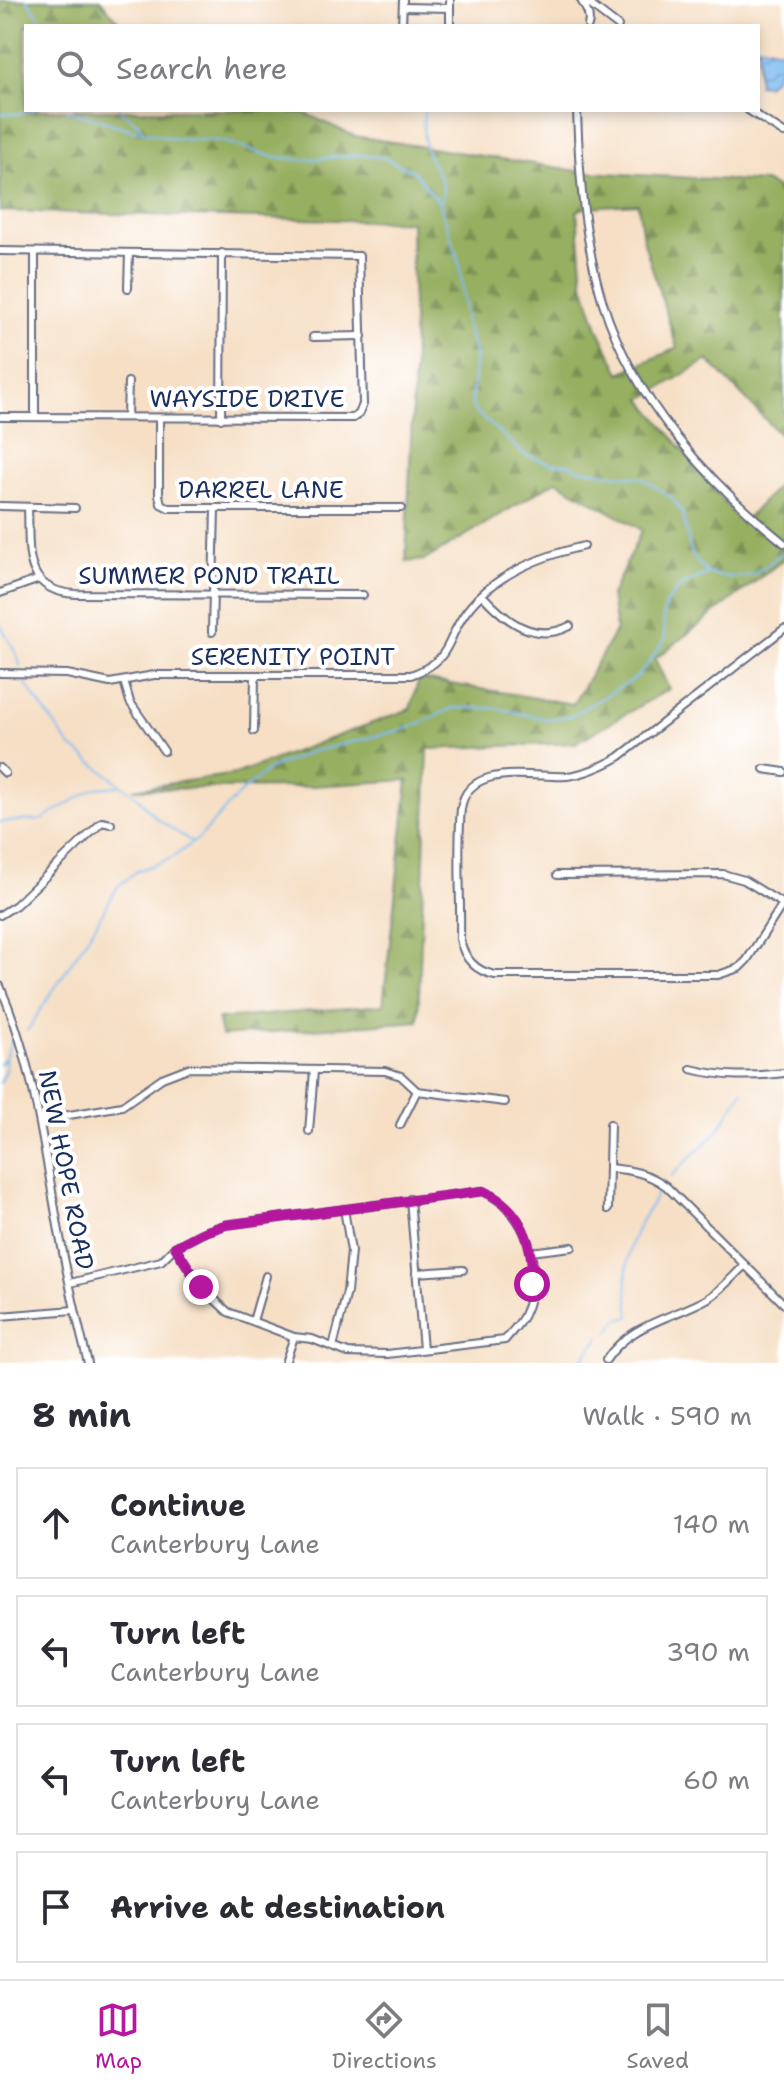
<!DOCTYPE html>
<meta charset="utf-8">
<style>
:root{--surface:#fff;--page:#f7f7f7;--text:#2b2b33;--muted:#7c7c81;--line:#e1e1e2;--accent:#b5179e}
body{margin:0;font-family:"Shantell Sans",sans-serif;background:var(--page);color:var(--text)}
.stop{position:absolute;width:24px;height:24px;margin:-18px;border:6px solid #b5179e;border-radius:50%;background:#fff}
.stop.end{background:#b5179e;border-color:#fff;box-shadow:0 2px 8px #0008}
.list{margin:0;padding:0;list-style:none}
h2{display:flex;justify-content:space-between;align-items:center;height:104px;margin:0;padding:0 32px;font-size:34px}
h2 small{font-size:26px;font-weight:400;color:var(--muted)}
.list li{display:grid;grid-template-columns:52px 1fr auto;gap:24px;align-items:center;box-sizing:border-box;height:112px;margin:0 16px 16px;padding:0 16px;border:2px solid var(--line);border-radius:0px}
.list b{display:block;font-size:30px;white-space:nowrap}
.list p{margin:0;font-size:26px;white-space:nowrap;color:var(--muted)}
.list em{font-size:26px;font-style:normal;color:var(--muted)}
.icon{flex:none;width:44px;height:44px;fill:none;stroke:currentColor;stroke-width:2;stroke-linecap:round;stroke-linejoin:round}
.map{position:relative;flex:none;width:784px;height:1363px;overflow:hidden}
.search{position:absolute;background:var(--surface);box-shadow:0 4px 12px #0003;left:24px;right:24px;top:24px;height:88px;display:flex;align-items:center;gap:20px;box-sizing:border-box;padding:0 28px;border-radius:0px;color:var(--muted);font-size:30px}
.sheet{height:616px;background:var(--surface)}
nav{display:flex;justify-content:space-around;align-items:center;box-sizing:border-box;height:112px;border-top:2px solid var(--line);background:var(--surface);font-size:22px;color:var(--muted)}
nav a{display:grid;justify-items:center;gap:4px}
nav .on{color:var(--accent)}
.map>svg:first-child{display:block}
.forest{fill:url(#forest-firs);stroke:#586f60;stroke-width:2;fill-rule:evenodd}
.water{fill:url(#water-waves);stroke:#4d76a8;stroke-width:2}
.lines{fill:none;stroke-linecap:round;stroke-linejoin:round}
.stream{stroke:#7fbcf2;stroke-width:2}
.minor-casing{stroke:#686d82;stroke-width:10}
.minor{stroke:#fff;stroke-width:6}
.route{stroke:#b5179e;stroke-width:10}
.labels{text-anchor:middle;stroke-width:8;stroke-linejoin:round;paint-order:stroke}
.street-label{font-size:24px;fill:#1b2f5e;stroke:#fff}
</style>
<div class="map">
<svg width="784" height="1363" viewBox="0 0 784 1363">
<defs>
<pattern id="forest-firs" width="22" height="20" patternUnits="userSpaceOnUse" patternTransform="scale(2)"><rect width="22" height="20" fill="#96af61"/><path d="M5 1l3.5 6h-7zM16 11l3.5 6h-7z" fill="#7a8f53"/></pattern>
<pattern id="water-waves" width="16" height="10" patternUnits="userSpaceOnUse" patternTransform="scale(2)"><rect width="16" height="10" fill="#7fbcf2"/><path d="M0 5q4-4 8 0t8 0" fill="none" stroke="#6799c7"/></pattern>
</defs>
<rect width="100%" height="100%" fill="#fff"/>
<filter id="ink" filterUnits="userSpaceOnUse"><feTurbulence type="fractalNoise" baseFrequency=".0125" numOctaves="2"/><feDisplacementMap in="SourceGraphic" scale="16" xChannelSelector="R" yChannelSelector="G"/><feConvolveMatrix kernelMatrix="1 2 1 2 8 2 1 2 1" color-interpolation-filters="sRGB"/></filter>
<filter id="wash" filterUnits="userSpaceOnUse"><feTurbulence type="fractalNoise" baseFrequency=".006" numOctaves="4" result="noise"/><feDisplacementMap in="SourceGraphic" scale="32" xChannelSelector="R" yChannelSelector="G"/><feGaussianBlur stdDeviation="1.8" result="paint"/><feColorMatrix in="noise" values="0 0 0 0 0 0 0 0 0 0 0 0 0 0 0 0 0 1.4 0 .05"/><feComposite in="paint" operator="in"/></filter>
<g filter="url(#wash)">
<rect width="100%" height="100%" fill="#f6dfc5"/>
<path class="forest" d="M1 0H100L123 26H26V110H298L354 136 585 172 764 182 784 191V439L708 360 642 399 742 524 784 479V559L655 659 669 689 575 743 428 749 418 1021 221 1036 218 1019 383 1005 408 780 297 787 133 789 235 774 410 709 419 679 573 704 616 630 611 596 642 530 556 481 425 560 406 562 414 367 411 222 0 211ZM638 204 643 239 677 348 620 373 599 331 583 282 577 211 587 207Z"/>
<path class="water" d="M758 45 784 51C784 64 777 77 767 85L758 84Z"/>
<g class="lines">
<g class="stream">
<polyline points="27,0 46,26"/>
<path d="M67 110 132 130 178 139 222 141 270 156 301 160 360 155 385 158 414 172 440 203 460 266 466 324 476 356 472 395V405L475 411 525 455 553 464H569L578 469 642 478 671 497 682 512 692 555 707 573C743 582 756 578 782 552"/>
<polyline points="120,110 137,123 144,132"/>
<path d="M424 110C423 123 423 137 426 149 431 167 451 185 440 203"/>
<polyline points="0,113 16,114 34,110"/>
<polyline points="0,624 18,657 20,666"/>
<polyline points="23,680 70,746 136,796 157,819 192,842"/>
<polyline points="0,822 41,820 95,788 119,786"/>
<polyline points="27,1031 95,926 118,886 137,871 172,858 199,838 239,794 269,769 311,752 409,728 453,708 495,708 547,719 571,716 633,680 645,668 665,639 663,618 666,603 682,585 706,574"/>
<polyline points="0,1064 5,1058 13,1037"/>
<polyline points="0,1083 6,1071 5,1058"/>
<polyline points="671,1176 717,1132 743,1091"/>
<path d="M609 1332 618 1319 630 1317C626 1286 623 1258 637 1229 643 1216 653 1205 658 1190"/>
<polyline points="579,1363 600,1337"/>
</g>
</g>
</g>
<g filter="url(#ink)">
<g class="lines">
<defs>
<g id="minor">
<path d="M581 0C586 9 591 16 588 26"/>
<polyline points="584,0 618,26"/>
<polyline points="403,7 450,8"/>
<polyline points="402,26 403,0"/>
<polyline points="450,26 450,0"/>
<path d="M577 110C579 174 584 241 603 303 633 399 707 481 784 543"/>
<polyline points="748,110 784,133"/>
<polyline points="0,251 359,256 363,404 359,414 353,418 0,417"/>
<polyline points="128,288 129,253"/>
<polyline points="313,337 362,336"/>
<polyline points="35,417 35,252"/>
<polyline points="127,417 128,382"/>
<polyline points="159,418 159,495 161,504 169,508 401,508"/>
<polyline points="221,419 222,253"/>
<polyline points="0,506 75,508"/>
<path d="M28 507C30 549 21 591 76 594L363 595"/>
<polyline points="0,593 37,580"/>
<path d="M483 596C506 621 535 644 570 626"/>
<path d="M784 629 619 757C603 766 586 774 567 776 534 778 467 761 461 809 457 848 461 899 460 939 464 959 475 971 495 975H718L739 968 747 960 784 902"/>
<polyline points="212,632 215,509"/>
<path d="M0 673 67 674 110 683 154 675H411C454 659 444 642 466 612 493 575 541 556 584 546"/>
<polyline points="124,681 130,702 164,751"/>
<polyline points="254,731 255,675"/>
<polyline points="0,768 5,773"/>
<polyline points="764,769 784,772"/>
<polyline points="557,875 723,874 744,880 783,904"/>
<polyline points="0,915 16,905 102,822 111,824"/>
<path d="M0 986C35 1066 44 1151 60 1237 68 1279 77 1321 88 1363"/>
<path d="M691 1069C723 1077 751 1077 784 1073"/>
<polyline points="40,1120 122,1106 162,1078 188,1068 385,1071 401,1076 417,1091 505,1102"/>
<polyline points="400,1125 417,1091"/>
<polyline points="309,1131 314,1071"/>
<path d="M609 1168C631 1170 648 1173 666 1186L784 1304"/>
<polyline points="410,1199 423,1349"/>
<polyline points="608,1209 610,1124"/>
<polyline points="530,1252 572,1247"/>
<polyline points="416,1273 463,1270"/>
<path d="M70 1283 161 1261 175 1247 202 1233 225 1225 483 1191C529 1212 545 1270 524 1315 520 1324 511 1332 505 1340L387 1354 348 1353 312 1339 294 1337 228 1312 201 1287 175 1247"/>
<polyline points="0,1316 74,1310"/>
<polyline points="253,1321 266,1276"/>
<polyline points="333,1347 347,1292 351,1251 344,1209"/>
<path d="M606 1360C629 1324 673 1318 707 1299 721 1291 733 1276 745 1265"/>
<polyline points="285,1363 294,1337"/>
</g>
</defs>
<use href="#minor" class="minor-casing"/>
<use href="#minor" class="minor"/>
</g>
</g>
<g class="lines" filter="url(#ink)">
<path class="route" d="M201 1287 175 1247 202 1233 225 1225 483 1191C522 1208 534 1244 532 1284"/>
</g>
<g class="labels">
<g class="street-label">
<text x="247" y="407">WAYSIDE DRIVE</text>
<text x="261" y="498">DARREL LANE</text>
<text x="209" y="584">SUMMER POND TRAIL</text>
<text x="293" y="665">SERENITY POINT</text>
<text transform="translate(66 1170) rotate(79)" y="8">NEW HOPE ROAD</text>
</g>
</g>
</svg>
<div class="stop" style="left:532px;top:1284px"></div>
<div class="stop end" style="left:201px;top:1287px"></div>
<div class="search"><svg class="icon" aria-label="search" viewBox="0 0 24 24"><circle cx="10" cy="10" r="6"/><path d="M15 15l6 6"/></svg>Search here</div>
</div>
<section class="sheet">
<h2>8 min<small>Walk · 590 m</small></h2>
<ul class="list">
<li><svg class="icon" aria-label="ahead" viewBox="0 0 24 24"><path d="M12 20V5M6 11l6-6 6 6"/></svg><div><b>Continue</b><p>Canterbury Lane</p></div><em>140 m</em></li>
<li><svg class="icon" aria-label="left" viewBox="0 0 24 24"><path d="M17 20v-9H6M10 6l-5 5 5 5"/></svg><div><b>Turn left</b><p>Canterbury Lane</p></div><em>390 m</em></li>
<li><svg class="icon" aria-label="left" viewBox="0 0 24 24"><path d="M17 20v-9H6M10 6l-5 5 5 5"/></svg><div><b>Turn left</b><p>Canterbury Lane</p></div><em>60 m</em></li>
<li><svg class="icon" aria-label="arrive" viewBox="0 0 24 24"><path d="M6 21V4h12l-3 4 3 4H6"/></svg><div><b>Arrive at destination</b></div></li>
</ul>
</section>
<nav>
<a class="on"><svg class="icon" aria-label="map" viewBox="0 0 24 24"><path d="M3 6l6-2 6 2 6-2v14l-6 2-6-2-6 2zM9 4v14M15 6v14"/></svg>Map</a>
<a><svg class="icon" aria-label="directions" viewBox="0 0 24 24"><path d="M12 3l9 9-9 9-9-9zM9 14v-3h6M13 9l2 2-2 2"/></svg>Directions</a>
<a><svg class="icon" aria-label="saved" viewBox="0 0 24 24"><path d="M7 4h10v16l-5-4-5 4z"/></svg>Saved</a>
</nav>
